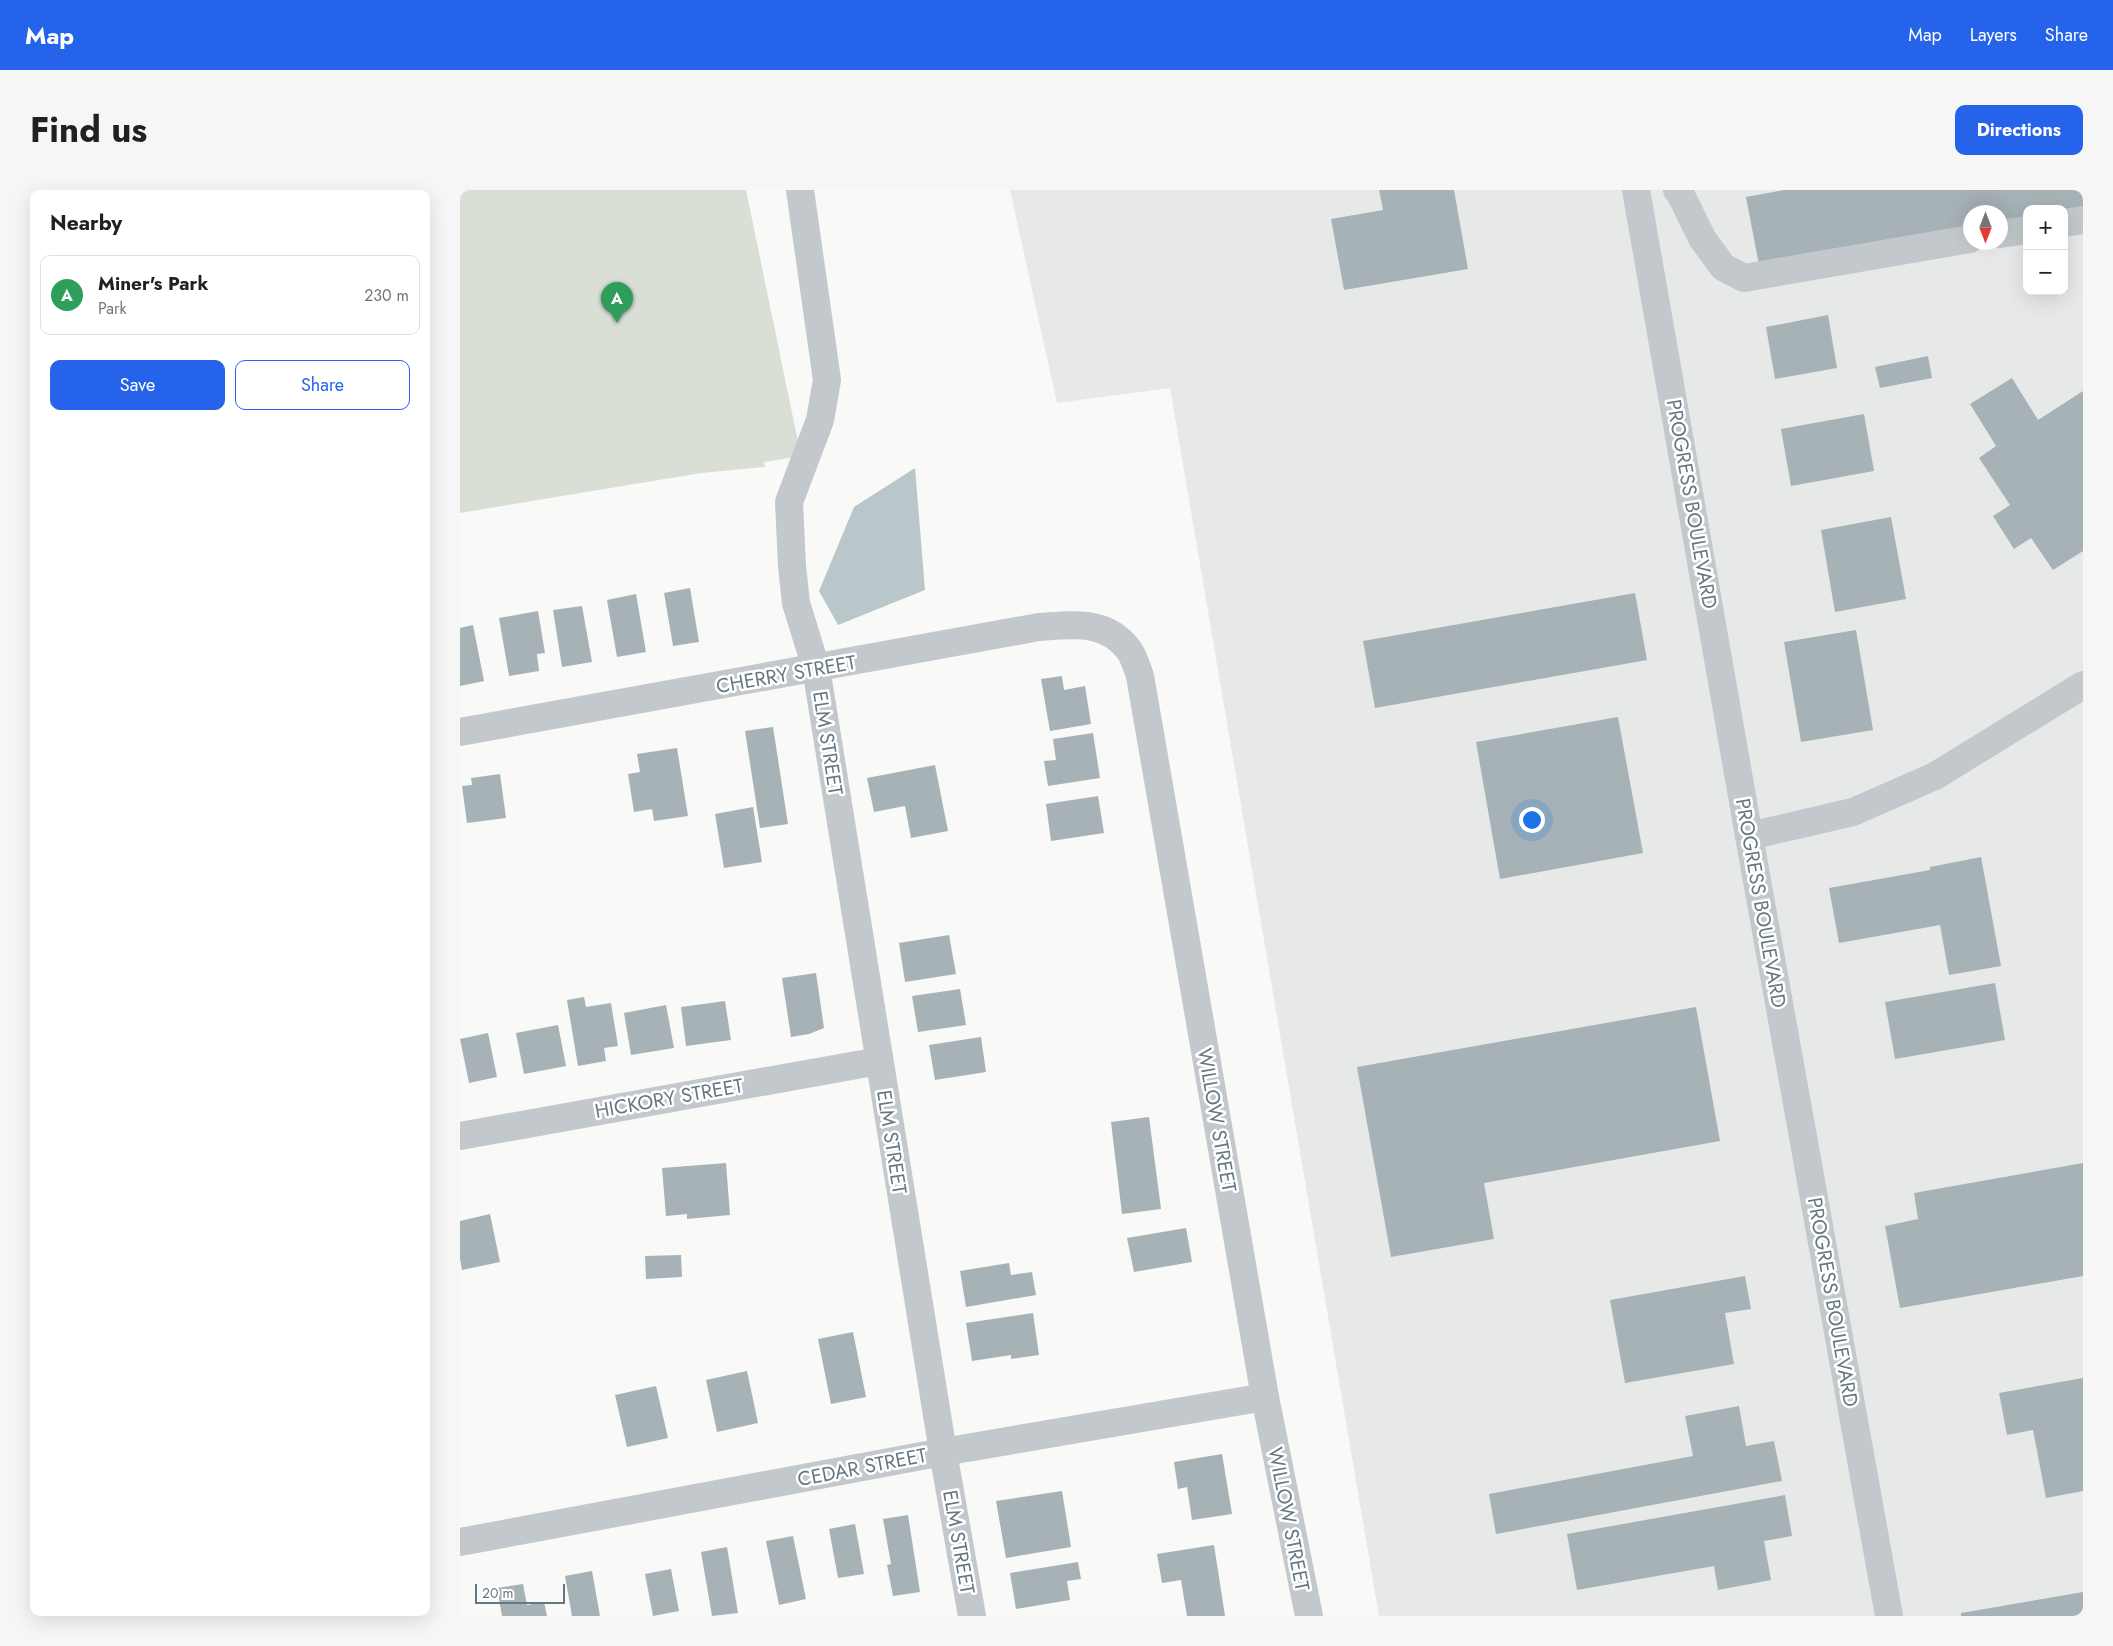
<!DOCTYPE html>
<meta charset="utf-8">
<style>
:root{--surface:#fff;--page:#f6f6f6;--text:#202124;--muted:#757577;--line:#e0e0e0;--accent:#2563eb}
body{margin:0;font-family:Jost,sans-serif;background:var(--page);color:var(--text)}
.controls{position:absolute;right:15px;top:15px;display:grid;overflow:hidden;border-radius:10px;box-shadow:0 5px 20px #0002}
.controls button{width:45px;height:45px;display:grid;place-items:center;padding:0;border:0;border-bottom:1px solid var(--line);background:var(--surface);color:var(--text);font:25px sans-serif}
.compass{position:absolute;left:1503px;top:15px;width:45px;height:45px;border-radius:50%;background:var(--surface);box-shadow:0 5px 20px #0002;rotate:180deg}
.scale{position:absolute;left:15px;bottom:12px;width:90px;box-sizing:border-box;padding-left:5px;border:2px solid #647883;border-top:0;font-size:14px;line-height:18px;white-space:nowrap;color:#647883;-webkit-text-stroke:4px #fff;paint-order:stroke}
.you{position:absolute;left:1071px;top:629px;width:18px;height:18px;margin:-12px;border:4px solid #fff;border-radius:50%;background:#1a73e8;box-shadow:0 0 0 8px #1a73e833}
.badge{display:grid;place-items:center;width:32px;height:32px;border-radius:50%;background:var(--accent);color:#fff;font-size:16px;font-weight:700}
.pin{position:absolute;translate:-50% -41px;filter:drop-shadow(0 1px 2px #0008)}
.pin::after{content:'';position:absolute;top:26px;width:18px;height:15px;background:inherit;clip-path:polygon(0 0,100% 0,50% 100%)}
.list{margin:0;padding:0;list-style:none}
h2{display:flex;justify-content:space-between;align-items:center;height:65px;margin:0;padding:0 20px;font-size:21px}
h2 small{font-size:16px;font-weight:400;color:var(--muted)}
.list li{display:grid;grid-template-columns:32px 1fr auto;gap:15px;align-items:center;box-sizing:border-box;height:80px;margin:0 10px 10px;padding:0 10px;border:1px solid var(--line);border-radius:10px}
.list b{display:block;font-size:19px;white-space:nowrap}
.list p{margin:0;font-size:16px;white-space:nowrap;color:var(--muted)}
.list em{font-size:16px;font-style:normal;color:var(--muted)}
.actions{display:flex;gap:10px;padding:15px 20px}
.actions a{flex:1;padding:11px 0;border:1px solid var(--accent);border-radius:10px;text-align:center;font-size:18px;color:var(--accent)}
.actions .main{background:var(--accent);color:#fff}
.map{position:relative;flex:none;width:1623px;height:1426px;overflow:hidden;border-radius:10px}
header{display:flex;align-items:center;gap:30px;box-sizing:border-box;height:70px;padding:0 25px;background:var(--accent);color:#fff}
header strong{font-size:24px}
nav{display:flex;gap:28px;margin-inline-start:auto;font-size:18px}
.intro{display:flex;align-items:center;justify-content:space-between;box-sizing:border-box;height:120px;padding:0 30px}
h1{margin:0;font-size:35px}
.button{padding:12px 22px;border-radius:10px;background:var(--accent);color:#fff;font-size:18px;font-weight:700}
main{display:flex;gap:30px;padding:0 30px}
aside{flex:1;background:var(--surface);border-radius:10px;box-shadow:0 5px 20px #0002}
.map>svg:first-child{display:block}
.built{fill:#e7e9e8;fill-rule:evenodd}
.green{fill:#dadfd6}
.water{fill:#bac7ca}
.building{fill:#a7b2b7}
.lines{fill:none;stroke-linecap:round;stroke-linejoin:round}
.minor{stroke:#c2c8cb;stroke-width:28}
.labels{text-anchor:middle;stroke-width:5;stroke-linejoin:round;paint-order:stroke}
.street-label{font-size:20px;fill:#647883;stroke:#fff}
</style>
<header>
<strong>Map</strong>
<nav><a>Map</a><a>Layers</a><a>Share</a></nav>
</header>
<div class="intro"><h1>Find us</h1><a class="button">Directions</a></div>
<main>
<aside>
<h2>Nearby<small></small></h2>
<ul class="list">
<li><span class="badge" style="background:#2e9e5b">A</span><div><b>Miner's Park</b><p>Park</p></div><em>230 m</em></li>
</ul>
<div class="actions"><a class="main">Save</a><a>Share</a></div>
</aside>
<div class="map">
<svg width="1623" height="1426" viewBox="0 0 1623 1426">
<rect width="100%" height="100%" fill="#f9f9f7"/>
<path class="built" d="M550 0H1623V1426H919L710 198 597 213ZM1567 19H1604V101H1567ZM1510 22H1540V52H1510Z"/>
<polygon class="green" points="0,0 286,0 341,266 304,272 305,277 241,283 0,323"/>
<polygon class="water" points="455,278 465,400 378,435 359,401 394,317"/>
<g class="building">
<polygon points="919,0 994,0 1008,79 884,100 871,29 923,20"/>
<polygon points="1324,0 1623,0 1623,17 1604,21 1604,19 1567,19 1567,27 1540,32 1540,22 1510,22 1510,37 1299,75 1286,7"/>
<polygon points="1368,125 1377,178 1315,189 1306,137"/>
<polygon points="1468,166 1472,188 1420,198 1415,177"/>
<polygon points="1552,188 1578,230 1623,201 1623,361 1593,380 1571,348 1554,359 1533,326 1550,315 1519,268 1536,256 1510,214"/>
<polygon points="1404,224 1414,281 1331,296 1321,239"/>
<polygon points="1431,327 1446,409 1375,422 1361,340"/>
<polygon points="230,398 239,452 213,456 204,403"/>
<polygon points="1175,403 1187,470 915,518 903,451"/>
<polygon points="176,404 186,462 157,467 147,410"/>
<polygon points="122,416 132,472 102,477 93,420"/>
<polygon points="78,421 85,463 77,464 79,481 49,486 39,428"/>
<polygon points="13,435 24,491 0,496 0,438"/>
<polygon points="1396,440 1413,540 1341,552 1324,452"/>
<polygon points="602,486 604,500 625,496 631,534 590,541 581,489"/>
<polygon points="1158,527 1183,663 1040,689 1016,552"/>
<polygon points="313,537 328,634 300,638 285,541"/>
<polygon points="633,543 640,588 588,596 584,571 596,570 593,549"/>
<polygon points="217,558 228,626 194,631 192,619 174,622 168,584 180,582 177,564"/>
<polygon points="475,575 488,641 451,648 445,616 414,622 407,588"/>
<polygon points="40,584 46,628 7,633 2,596 12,595 11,588"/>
<polygon points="638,606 644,643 591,651 586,614"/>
<polygon points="293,617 302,672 264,678 255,624"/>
<polygon points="1521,667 1541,776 1489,785 1480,735 1379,753 1369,698 1470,680 1470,677"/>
<polygon points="489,745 496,784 445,792 439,753"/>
<polygon points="356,783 364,838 349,844 331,847 322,788"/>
<polygon points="1535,793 1545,850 1435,869 1425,812"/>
<polygon points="500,799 506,835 458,842 452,806"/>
<polygon points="124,807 126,817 151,813 158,856 144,858 146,871 118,876 107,810"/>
<polygon points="265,811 271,850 226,856 221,817"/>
<polygon points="206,815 214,858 171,865 164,823"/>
<polygon points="1236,817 1260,951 1024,993 1034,1049 931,1067 897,877"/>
<polygon points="98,835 106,876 64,884 56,843"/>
<polygon points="28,843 37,887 9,893 0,849"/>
<polygon points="521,847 526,882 475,890 469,855"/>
<polygon points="689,927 701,1019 662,1024 651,932"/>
<polygon points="266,973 270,1025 227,1029 227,1024 206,1026 202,978"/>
<polygon points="1623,973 1623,1086 1440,1118 1425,1036 1458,1029 1454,1003"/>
<polygon points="30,1024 40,1072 2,1080 0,1069 0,1031"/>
<polygon points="726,1038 732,1072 674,1082 667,1048"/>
<polygon points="221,1065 222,1087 186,1089 185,1066"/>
<polygon points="549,1073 551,1085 572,1082 576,1105 506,1117 500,1081"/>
<polygon points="1285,1086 1291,1119 1265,1123 1274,1174 1165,1193 1150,1110"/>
<polygon points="573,1123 579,1165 551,1169 551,1165 512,1171 506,1133"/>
<polygon points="393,1142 406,1207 371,1214 358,1149"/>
<polygon points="287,1181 298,1233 257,1242 246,1190"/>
<polygon points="1623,1188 1623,1301 1586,1308 1573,1240 1547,1245 1539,1203"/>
<polygon points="196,1196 208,1248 167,1257 155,1205"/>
<polygon points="1279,1216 1286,1256 1314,1251 1322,1291 1036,1344 1029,1304 1233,1266 1225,1226"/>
<polygon points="762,1264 772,1324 732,1330 727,1297 718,1299 714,1272"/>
<polygon points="602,1301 611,1357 546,1368 536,1311"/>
<polygon points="1325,1305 1332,1346 1304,1351 1311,1390 1258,1400 1254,1376 1117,1400 1107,1344"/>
<polygon points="448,1325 460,1402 433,1406 427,1375 431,1374 423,1329"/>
<polygon points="395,1334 404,1384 378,1388 369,1339"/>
<polygon points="333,1346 346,1409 319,1415 306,1351"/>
<polygon points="754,1355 765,1426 727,1426 721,1390 702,1393 697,1364"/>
<polygon points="267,1357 278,1423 252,1426 241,1362"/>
<polygon points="618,1372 621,1389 607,1391 610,1410 556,1419 550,1383"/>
<polygon points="211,1379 219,1421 193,1426 185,1384"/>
<polygon points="132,1381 140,1426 112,1426 105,1386"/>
<polygon points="63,1394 67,1415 84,1412 87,1426 42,1426 37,1398"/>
<polygon points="1623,1402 1623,1426 1501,1426 1501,1423"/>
</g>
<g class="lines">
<g class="minor">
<polyline points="340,0 367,190 360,230 329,312 332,376 336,413 356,478 483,1262 512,1426"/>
<polyline points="1176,0 1289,646 1429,1426"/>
<polyline points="1217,0 1220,3 1242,48 1263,77 1284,88 1510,49"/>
<polyline points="1604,33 1623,30"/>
<polyline points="1540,44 1567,40"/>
<path d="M0 542 579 437C613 435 646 429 669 460 674 467 677 478 680 486L805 1207 849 1426"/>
<polyline points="1289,646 1393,622 1475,586 1623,495"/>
<polyline points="0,946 419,871"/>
<polyline points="0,1352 483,1262 805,1207"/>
</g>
</g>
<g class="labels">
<g class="street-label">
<text transform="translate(1232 314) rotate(80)" y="7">PROGRESS BOULEVARD</text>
<text transform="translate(326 484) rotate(-10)" y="7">CHERRY STREET</text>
<text transform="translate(368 553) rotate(81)" y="7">ELM STREET</text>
<text transform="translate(1301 713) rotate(80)" y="7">PROGRESS BOULEVARD</text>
<text transform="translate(209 908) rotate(-10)" y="7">HICKORY STREET</text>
<text transform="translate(757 930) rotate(80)" y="7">WILLOW STREET</text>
<text transform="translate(432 952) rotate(81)" y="7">ELM STREET</text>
<text transform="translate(1373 1112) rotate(80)" y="7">PROGRESS BOULEVARD</text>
<text transform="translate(402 1277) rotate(-11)" y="7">CEDAR STREET</text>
<text transform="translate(829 1329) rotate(79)" y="7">WILLOW STREET</text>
<text transform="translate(499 1352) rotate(80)" y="7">ELM STREET</text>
</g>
</g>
</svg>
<div class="controls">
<button>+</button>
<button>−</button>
</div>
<svg class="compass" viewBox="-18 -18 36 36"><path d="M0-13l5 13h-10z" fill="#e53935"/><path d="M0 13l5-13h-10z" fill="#757577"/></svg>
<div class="scale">20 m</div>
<div class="you"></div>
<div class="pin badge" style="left:157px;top:133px;background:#2e9e5b">A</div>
</div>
</main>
